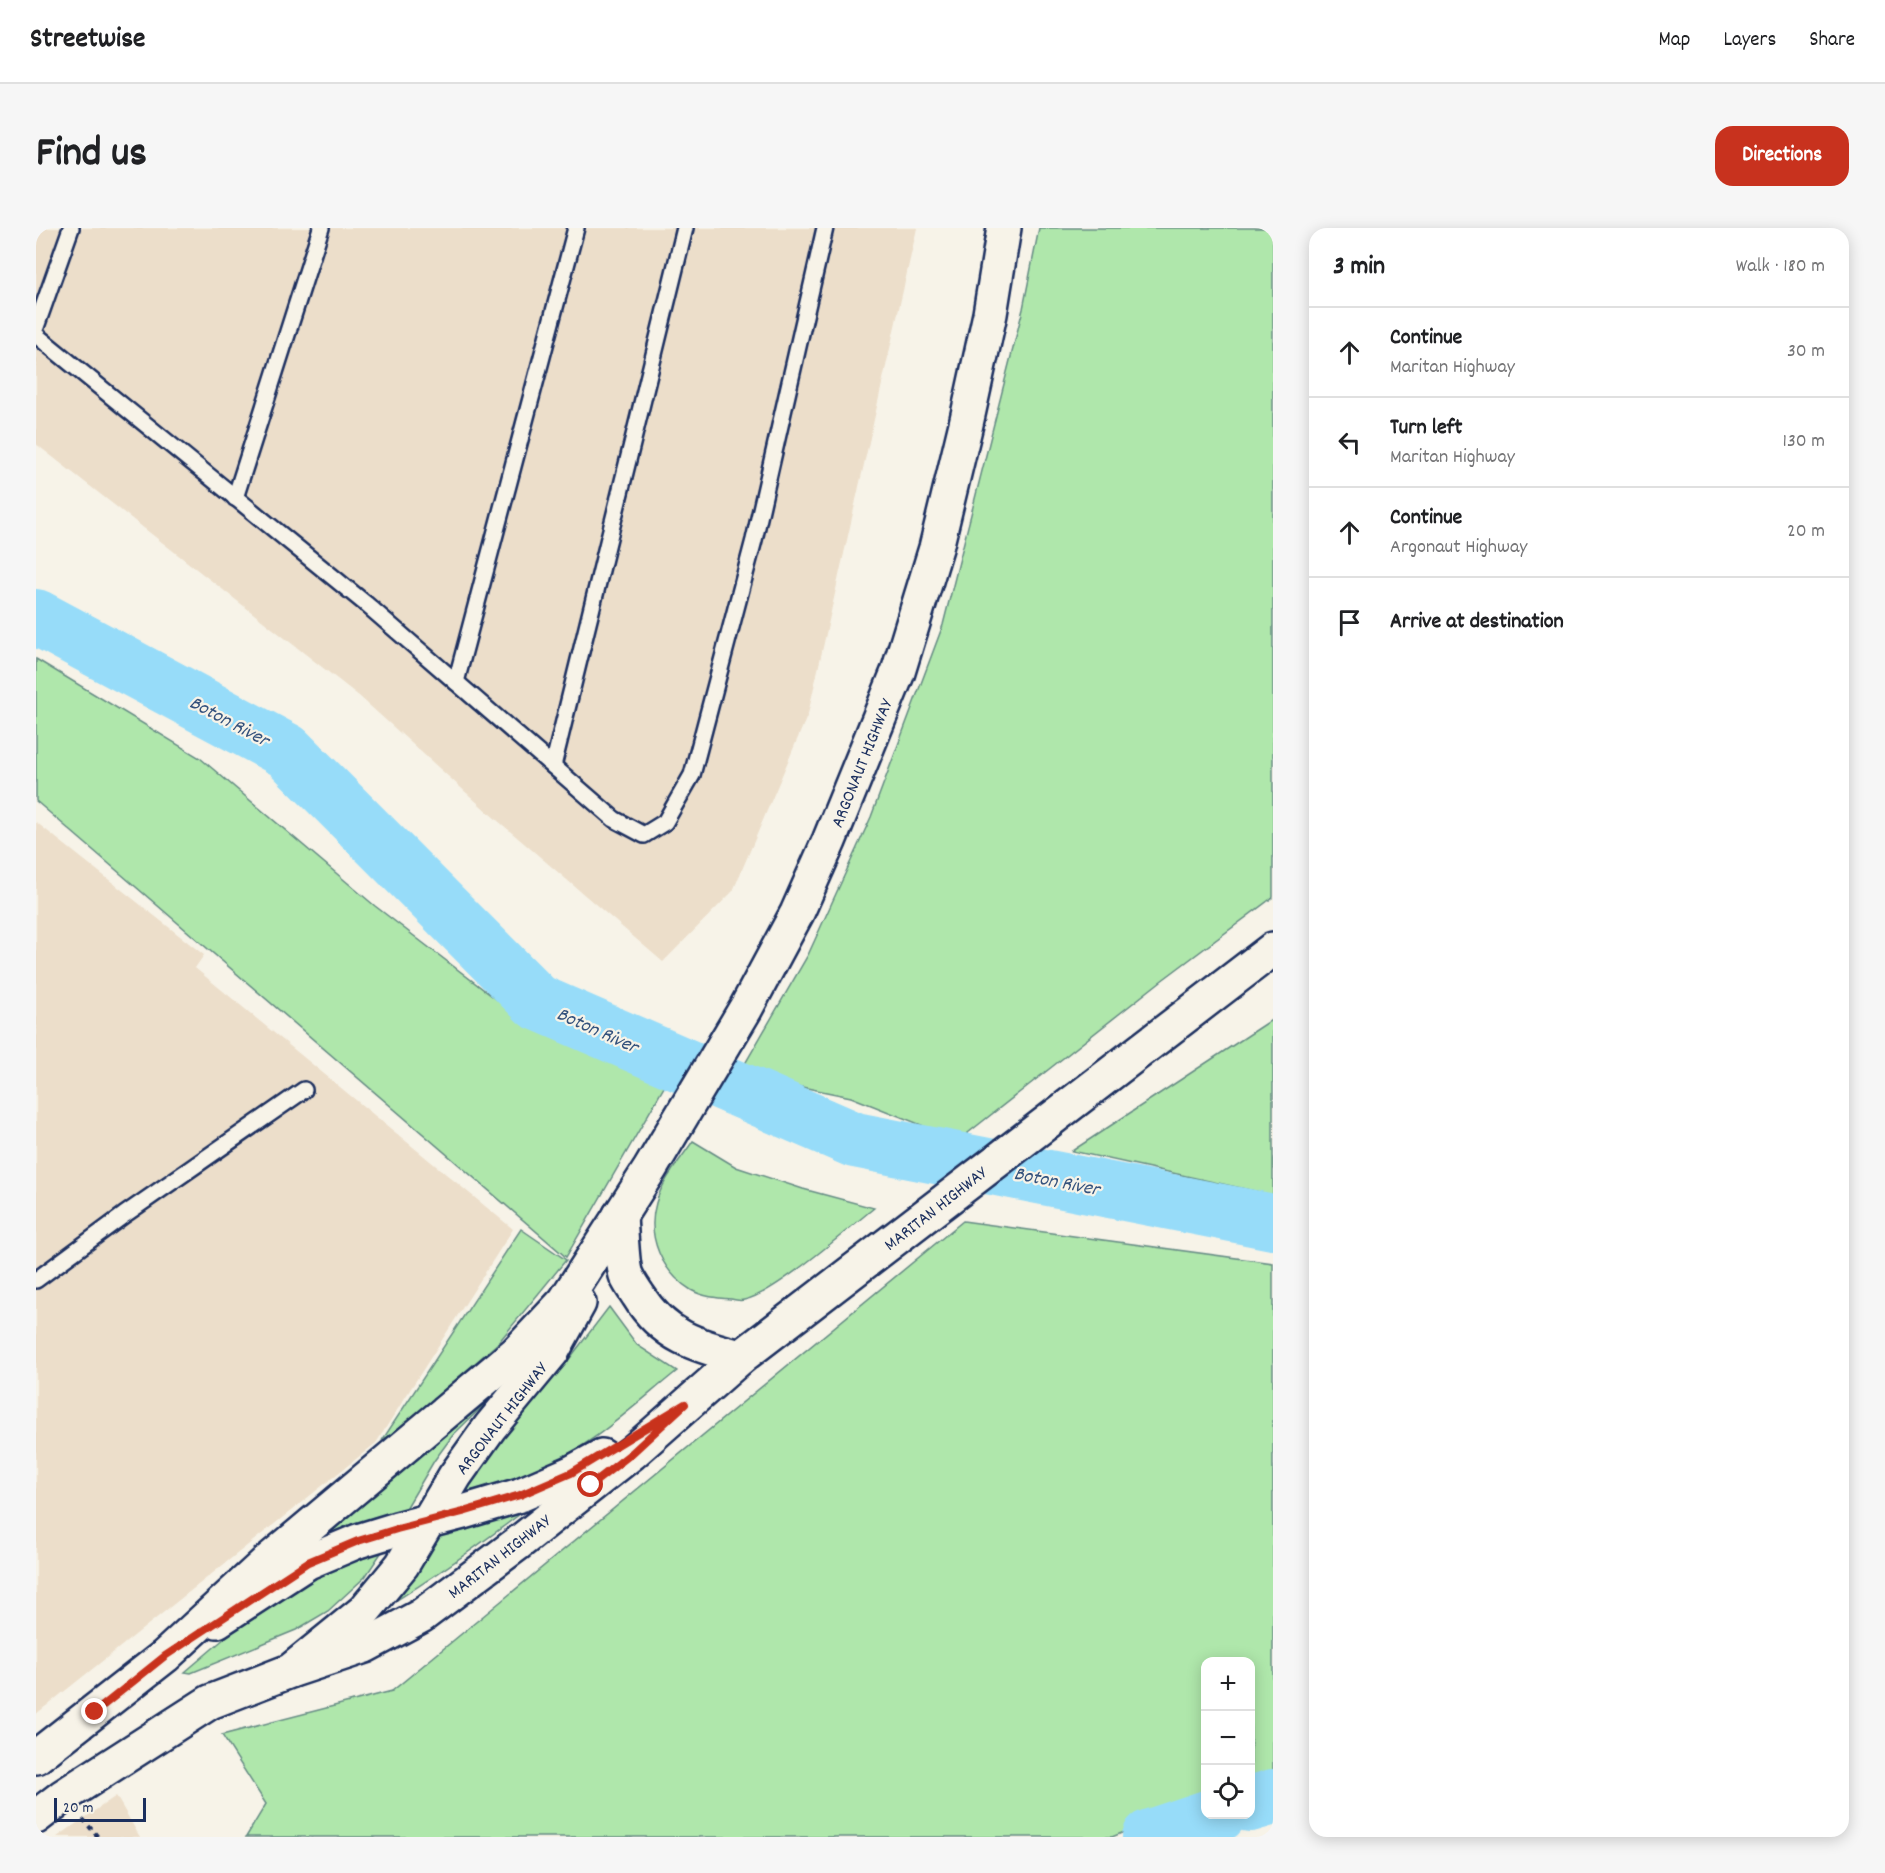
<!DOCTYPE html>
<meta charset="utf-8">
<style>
:root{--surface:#fff;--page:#f6f6f6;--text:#202124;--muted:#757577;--line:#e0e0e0;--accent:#c8321e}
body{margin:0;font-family:Dekko,sans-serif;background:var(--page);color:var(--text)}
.controls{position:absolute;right:18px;bottom:18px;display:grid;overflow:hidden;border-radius:12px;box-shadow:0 3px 15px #0003}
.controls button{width:54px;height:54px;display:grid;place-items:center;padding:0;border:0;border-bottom:2px solid var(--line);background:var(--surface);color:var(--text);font:30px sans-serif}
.scale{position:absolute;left:18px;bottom:15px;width:92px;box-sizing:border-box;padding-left:6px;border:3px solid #1b2f5e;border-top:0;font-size:16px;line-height:21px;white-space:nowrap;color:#1b2f5e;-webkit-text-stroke:4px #f7f3e8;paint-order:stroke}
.stop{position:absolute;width:18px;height:18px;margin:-14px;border:4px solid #c8321e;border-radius:50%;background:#fff}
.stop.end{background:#c8321e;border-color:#fff;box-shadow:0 2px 6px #0008}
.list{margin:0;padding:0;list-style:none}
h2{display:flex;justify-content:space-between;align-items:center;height:78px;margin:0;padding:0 24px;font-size:26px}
h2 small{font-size:20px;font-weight:400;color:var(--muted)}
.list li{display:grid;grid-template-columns:39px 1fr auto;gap:18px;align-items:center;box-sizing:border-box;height:90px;padding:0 24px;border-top:2px solid var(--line)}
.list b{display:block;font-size:22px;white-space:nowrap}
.list p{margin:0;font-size:20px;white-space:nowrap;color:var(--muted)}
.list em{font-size:20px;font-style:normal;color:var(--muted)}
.icon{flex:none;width:33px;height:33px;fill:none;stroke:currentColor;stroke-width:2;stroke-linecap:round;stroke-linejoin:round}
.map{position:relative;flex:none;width:1237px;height:1609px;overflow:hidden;border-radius:18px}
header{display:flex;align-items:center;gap:36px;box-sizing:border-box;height:84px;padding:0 30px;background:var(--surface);border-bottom:2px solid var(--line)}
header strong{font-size:28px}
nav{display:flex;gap:33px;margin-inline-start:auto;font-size:21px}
.intro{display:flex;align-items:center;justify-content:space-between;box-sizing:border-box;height:144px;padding:0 36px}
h1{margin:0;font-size:42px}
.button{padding:15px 27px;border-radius:18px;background:var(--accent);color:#fff;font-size:21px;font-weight:700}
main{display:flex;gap:36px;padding:0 36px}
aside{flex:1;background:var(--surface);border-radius:18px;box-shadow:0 3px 15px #0003}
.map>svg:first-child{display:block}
.built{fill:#ecdeca}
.green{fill:#afe7ab;stroke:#658b84;stroke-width:1.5}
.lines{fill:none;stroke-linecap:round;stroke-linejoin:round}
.river{stroke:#97dcf9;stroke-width:56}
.lane-casing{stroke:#1b2f5e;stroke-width:20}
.secondary-casing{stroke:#1b2f5e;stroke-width:38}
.primary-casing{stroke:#1b2f5e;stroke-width:38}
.path{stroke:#1b2f5e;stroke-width:4;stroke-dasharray:4.5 4.5;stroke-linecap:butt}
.lane{stroke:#f7f3e8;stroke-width:15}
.secondary{stroke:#f7f3e8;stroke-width:33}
.primary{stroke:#f7f3e8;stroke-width:33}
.route{stroke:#c8321e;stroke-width:8}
.labels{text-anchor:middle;stroke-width:4.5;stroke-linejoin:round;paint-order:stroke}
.street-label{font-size:18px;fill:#1b2f5e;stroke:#f7f3e8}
.water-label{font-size:20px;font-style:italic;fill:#34527d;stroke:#f7f3e8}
</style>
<header>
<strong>Streetwise</strong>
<nav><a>Map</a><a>Layers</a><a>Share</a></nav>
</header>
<div class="intro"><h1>Find us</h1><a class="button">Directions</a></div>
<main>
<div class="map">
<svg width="1237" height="1609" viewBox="0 0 1237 1609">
<rect width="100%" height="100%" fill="#f7f3e8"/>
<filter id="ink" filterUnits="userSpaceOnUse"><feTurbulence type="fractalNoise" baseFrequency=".0167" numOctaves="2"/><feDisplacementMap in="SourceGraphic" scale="12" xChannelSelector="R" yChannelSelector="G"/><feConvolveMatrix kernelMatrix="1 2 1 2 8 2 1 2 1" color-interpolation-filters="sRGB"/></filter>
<g filter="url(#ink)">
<g class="built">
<polygon points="0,0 881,0 772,486 697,663 627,734 454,586 323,468 0,216"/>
<polygon points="0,594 168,727 159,740 477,1001 340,1215 0,1486"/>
<polygon points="80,1568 104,1609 21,1609"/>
</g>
<g class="green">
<polygon points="1003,0 1232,0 1237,6 1237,669 1125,753 923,912 815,869 761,858 699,853 772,727 835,589 907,397 987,81"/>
<polygon points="0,431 164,530 339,678 464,774 632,852 530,1029 0,573"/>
<polygon points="1237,791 1237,967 1036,923"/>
<path d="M657 913 700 939 767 961 838 980C813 1000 736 1068 708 1072 704 1073 699 1072 695 1071 681 1070 667 1069 655 1062 626 1044 610 1009 620 975 626 953 644 932 657 913Z"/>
<polygon points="927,993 1237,1035 1237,1544 1215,1553 1214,1434 1170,1434 1169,1571 1076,1609 210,1609 230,1576 186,1507 356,1463"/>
<polygon points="485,1001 530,1032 462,1115 356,1207 347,1211"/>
<path d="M573 1079 601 1117 641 1143C595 1180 550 1223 495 1246 471 1256 444 1261 419 1266L461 1212 531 1134Z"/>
<polygon points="486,1132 455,1170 417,1207 398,1233 368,1284 319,1296 264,1319"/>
<path d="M519 1259C458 1307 397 1352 331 1390L400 1301Z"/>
<polygon points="353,1313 329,1349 292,1383 260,1402 155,1445 149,1444 243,1364"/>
</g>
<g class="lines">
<g class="river">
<polyline points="0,389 251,523 501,774 819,912 1237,994"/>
<polyline points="1214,1576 1237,1569"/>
<polyline points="1114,1609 1183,1586"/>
</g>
<defs>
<g id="lane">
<polyline points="0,99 35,0"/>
<polyline points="0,107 330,376 578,591 608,607 629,594 656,547 718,312 789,0"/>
<polyline points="199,270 285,0"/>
<polyline points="420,454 540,0"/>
<polyline points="517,538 649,0"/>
<polyline points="0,1052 88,987 268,862"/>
</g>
<g id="secondary">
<polyline points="181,1393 272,1334 322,1313 361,1301 427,1284 484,1267 535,1245 566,1228"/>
<polyline points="257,1442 329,1418 385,1388 481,1316 596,1225 705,1129 1237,721"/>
</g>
<g id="primary">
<path d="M584 987C585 1001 586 1037 590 1047 593 1054 598 1061 602 1067 627 1108 661 1118 705 1129"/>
<polyline points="0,1529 129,1428 231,1334 480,1125 529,1073 614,941 710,780 761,685 793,613 862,444 900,320 930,196 954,86 968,0"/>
<polyline points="0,1589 26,1569 174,1474 254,1443 328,1383 366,1337 419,1248 454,1199 516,1124 543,1075"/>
</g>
</defs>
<use href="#lane" class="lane-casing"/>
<use href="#secondary" class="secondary-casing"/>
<use href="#primary" class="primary-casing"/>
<polyline class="path" points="47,1591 62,1609"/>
<use href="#lane" class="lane"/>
<use href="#secondary" class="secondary"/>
<use href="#primary" class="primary"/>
</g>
</g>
<g class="lines" filter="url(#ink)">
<polyline class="route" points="59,1484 129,1428 272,1334 322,1313 361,1301 427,1284 484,1267 535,1245 649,1176 596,1225 555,1257"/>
</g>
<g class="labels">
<g class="street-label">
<text transform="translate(825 535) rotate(-68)" y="6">ARGONAUT HIGHWAY</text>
<text transform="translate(899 980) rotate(-38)" y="6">MARITAN HIGHWAY</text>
<text transform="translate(465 1190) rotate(-52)" y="6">ARGONAUT HIGHWAY</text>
<text transform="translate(463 1328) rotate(-38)" y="6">MARITAN HIGHWAY</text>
</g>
<g class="water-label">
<text transform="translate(194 492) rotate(28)" y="7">Boton River</text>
<text transform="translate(562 801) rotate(24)" y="7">Boton River</text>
<text transform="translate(1021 952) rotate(11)" y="7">Boton River</text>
</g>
</g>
</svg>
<div class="controls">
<button>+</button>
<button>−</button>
<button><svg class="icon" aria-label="locate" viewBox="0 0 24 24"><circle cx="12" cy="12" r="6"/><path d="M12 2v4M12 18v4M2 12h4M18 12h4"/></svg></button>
</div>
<div class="scale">20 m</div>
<div class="stop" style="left:555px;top:1257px"></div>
<div class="stop end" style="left:59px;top:1484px"></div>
</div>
<aside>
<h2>3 min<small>Walk · 180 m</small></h2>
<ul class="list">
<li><svg class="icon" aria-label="ahead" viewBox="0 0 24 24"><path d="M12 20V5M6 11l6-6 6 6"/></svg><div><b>Continue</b><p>Maritan Highway</p></div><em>30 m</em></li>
<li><svg class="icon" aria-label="left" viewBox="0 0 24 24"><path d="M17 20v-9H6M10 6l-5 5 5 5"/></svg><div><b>Turn left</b><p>Maritan Highway</p></div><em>130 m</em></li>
<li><svg class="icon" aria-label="ahead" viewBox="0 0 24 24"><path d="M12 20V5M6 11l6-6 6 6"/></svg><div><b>Continue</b><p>Argonaut Highway</p></div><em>20 m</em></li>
<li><svg class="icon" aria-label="arrive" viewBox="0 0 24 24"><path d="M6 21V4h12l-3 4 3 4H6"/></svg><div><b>Arrive at destination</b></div></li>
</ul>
</aside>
</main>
